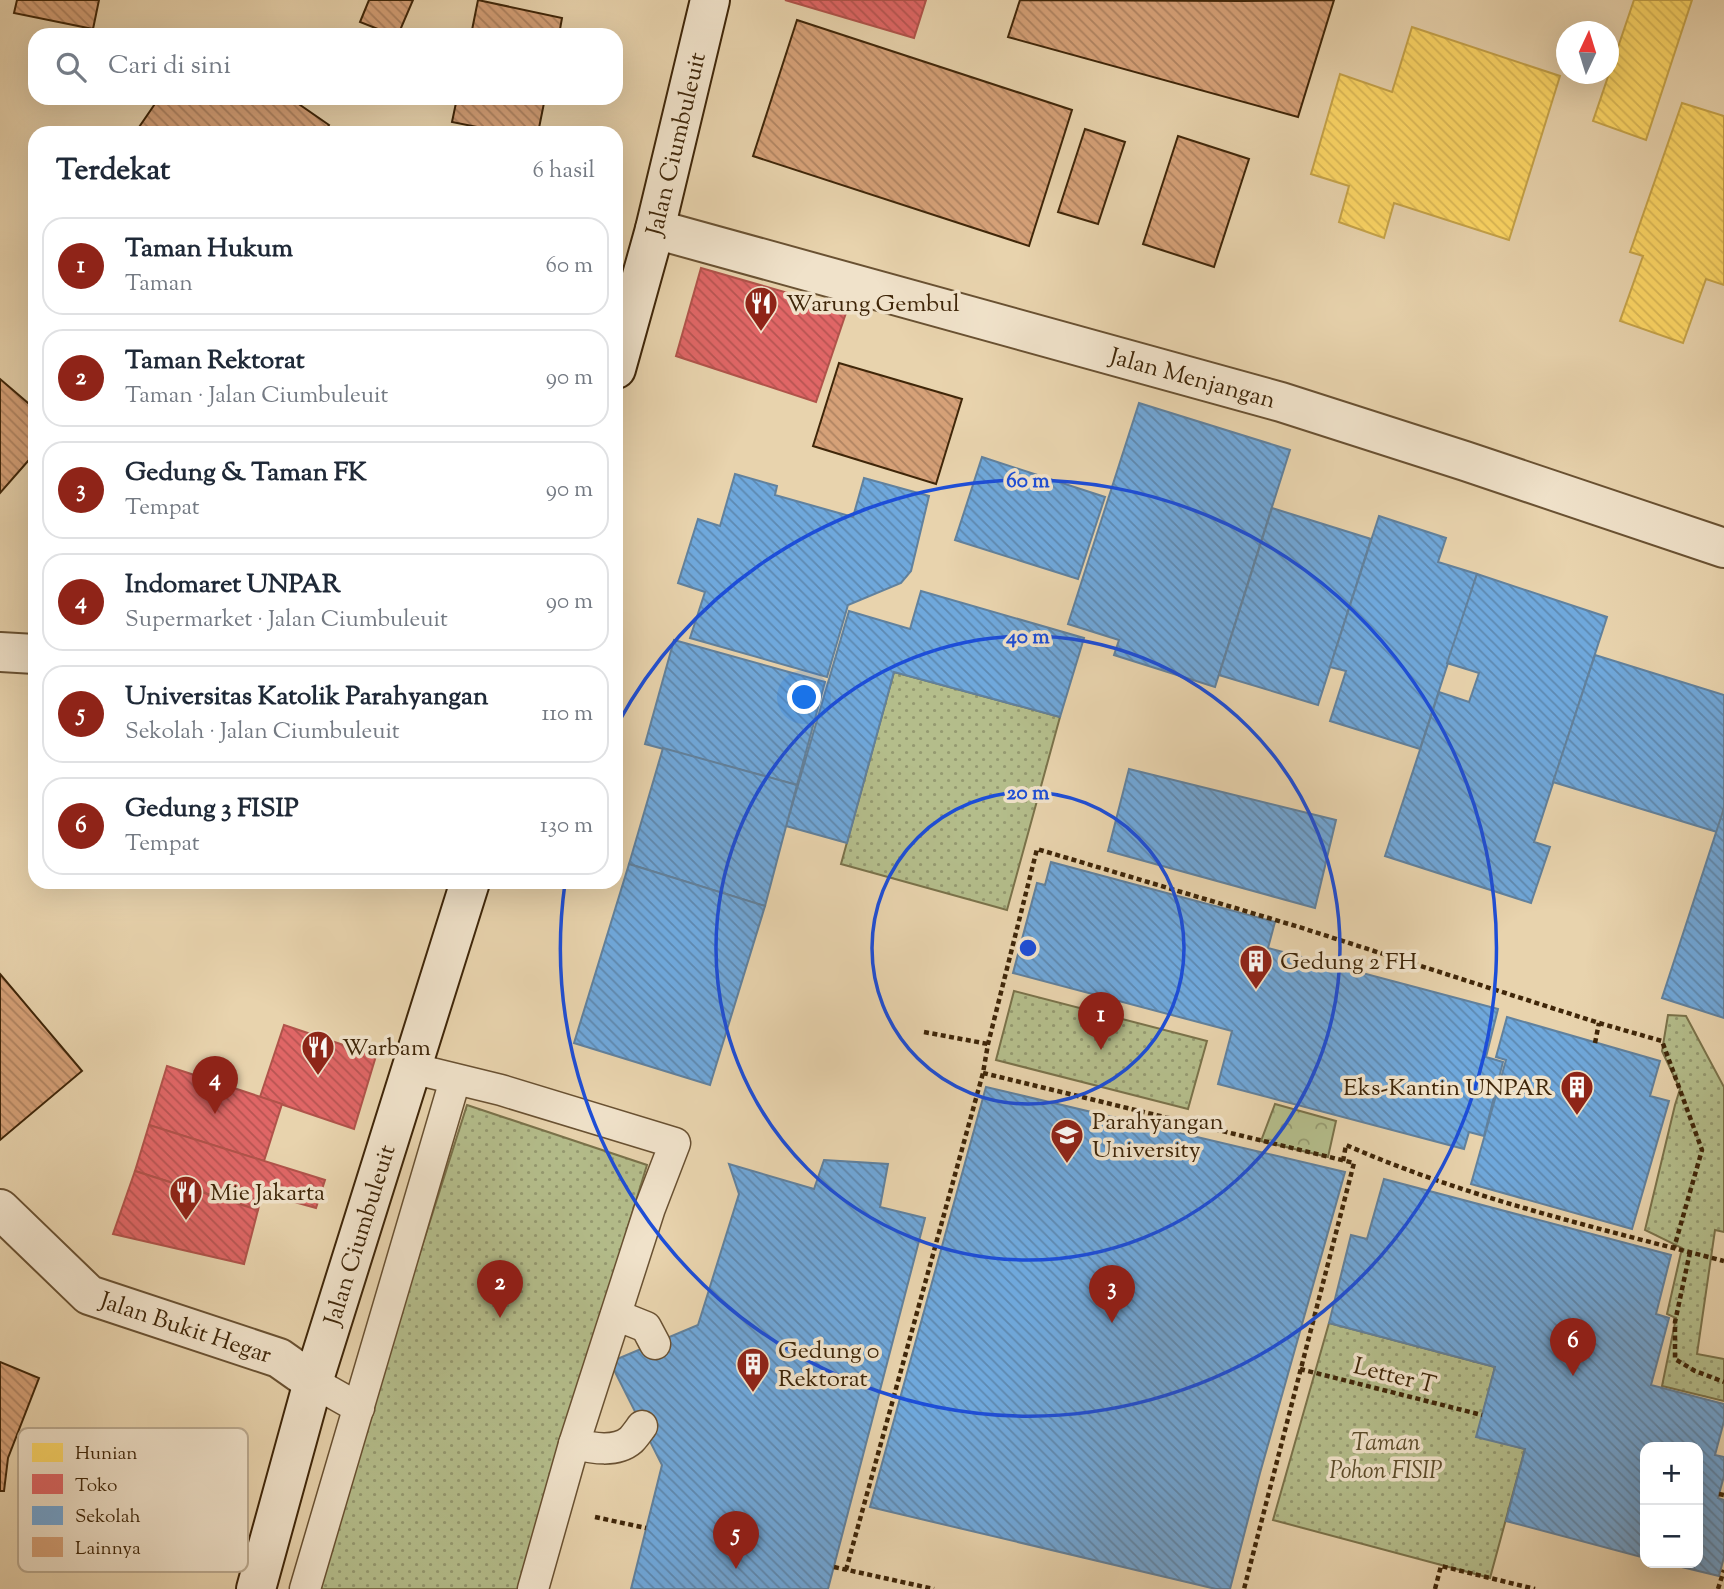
<!DOCTYPE html>
<html lang="id">
<meta charset="utf-8">
<style>
:root{--surface:#fff;--page:#f2f2f3;--text:#1f2937;--muted:#747a83;--line:#e0e1e3;--accent:#8f2418}
body{margin:0;font-family:"Sorts Mill Goudy",serif;background:var(--page);color:var(--text)}
.controls{position:absolute;right:21px;bottom:21px;display:grid;overflow:hidden;border-radius:14px;box-shadow:0 7px 28px #0002}
.controls button{width:63px;height:63px;display:grid;place-items:center;padding:0;border:0;border-bottom:2px solid var(--line);background:var(--surface);color:var(--text);font:35px sans-serif}
.compass{position:absolute;left:1556px;top:21px;width:63px;height:63px;border-radius:50%;background:var(--surface);box-shadow:0 7px 28px #0002;rotate:4deg}
.you{position:absolute;left:805px;top:698px;width:24px;height:24px;margin:-18px;border:5px solid #fff;border-radius:50%;background:#1a73e8;box-shadow:0 0 0 10px #1a73e833}
.badge{display:grid;place-items:center;width:46px;height:46px;border-radius:50%;background:var(--accent);color:#fff;font-size:23px;font-weight:700}
.pin{position:absolute;translate:-50% -58px;filter:drop-shadow(0 2px 4px #0008)}
.pin::after{content:'';position:absolute;top:37px;width:24px;height:21px;background:inherit;clip-path:polygon(0 0,100% 0,50% 100%)}
.list{margin:0;padding:0;list-style:none}
h2{display:flex;justify-content:space-between;align-items:center;height:91px;margin:0;padding:0 28px;font-size:30px}
h2 small{font-size:23px;font-weight:400;color:var(--muted)}
.list li{display:grid;grid-template-columns:46px 1fr auto;gap:21px;align-items:center;box-sizing:border-box;height:98px;margin:0 14px 14px;padding:0 14px;border:2px solid var(--line);border-radius:21px}
.list b{display:block;font-size:26px;white-space:nowrap}
.list p{margin:0;font-size:23px;white-space:nowrap;color:var(--muted)}
.list em{font-size:23px;font-style:normal;color:var(--muted)}
.icon{flex:none;width:38px;height:38px;fill:none;stroke:currentColor;stroke-width:2;stroke-linecap:round;stroke-linejoin:round}
.map{position:relative;flex:none;width:1724px;height:1589px;overflow:hidden}
.search{position:absolute;background:var(--surface);box-shadow:0 7px 28px #0002;left:28px;top:28px;width:595px;height:77px;display:flex;align-items:center;gap:18px;box-sizing:border-box;padding:0 24px;border-radius:21px;color:var(--muted);font-size:26px}
.panel{position:absolute;background:var(--surface);box-shadow:0 7px 28px #0002;left:28px;top:126px;width:595px;height:763px;border-radius:21px}
.map>svg:first-child{display:block}
.forest{fill:url(#forest-crowns);stroke:#7a724a;stroke-width:2}
.park{fill:url(#park-dots);stroke:#7a724a;stroke-width:2}
.homes{fill:url(#homes-back-hatch);stroke:#c5a34a;stroke-width:2}
.shops{fill:url(#shops-back-hatch);stroke:#b0534a;stroke-width:2}
.schools{fill:url(#schools-back-hatch);stroke:#61819d;stroke-width:2}
.building{fill:url(#building-back-hatch);stroke:#3f2609;stroke-width:2}
.lines{fill:none;stroke-linecap:round;stroke-linejoin:round}
.service-casing{stroke:#695132;stroke-width:33}
.minor-casing{stroke:#695132;stroke-width:42}
.secondary-casing{stroke:#3f2609;stroke-width:42}
.path{stroke:#3f2609;stroke-width:4.5;stroke-dasharray:5 3.5;stroke-linecap:butt}
.service{stroke:#f0e2ca;stroke-width:30}
.minor{stroke:#f0e2ca;stroke-width:38}
.secondary{stroke:#f0e2ca;stroke-width:38}
.ring{fill:none;stroke:#1d4ed8;stroke-width:3.5}
.labels{text-anchor:middle;stroke-width:7;stroke-linejoin:round;paint-order:stroke}
.street-label{font-size:24px;fill:#3f2609;stroke:#f0e2ca}
.poi-label{font-size:24px;fill:#3f2609;stroke:#f0e2ca;text-anchor:start}
.park-label{font-size:24px;font-style:italic;fill:#5c4c2a;stroke:#f0e2ca}
.key{fill:#f0e2ca;stroke:#bbaa90;stroke-width:2}
.key-label{font-size:19px;fill:#3f2609}
.centre{fill:#1d4ed8;stroke:#f0e2ca;stroke-width:3.5}
.ring-label{font-size:21px;text-anchor:middle;font-weight:bold;fill:#1d4ed8;stroke:#f0e2ca;stroke-width:7;stroke-linejoin:round;paint-order:stroke}
</style>
<div class="map">
<svg width="1724" height="1589" viewBox="0 0 1724 1589">
<defs>
<pattern id="forest-crowns" width="20" height="18" patternUnits="userSpaceOnUse" patternTransform="scale(1.75)"><rect width="20" height="18" fill="#b4bd8b"/><path d="M2 6a3 3 0 1 1 6 0M12 15a3 3 0 1 1 6 0" fill="none" stroke="#949970"/></pattern>
<pattern id="park-dots" width="8" height="8" patternUnits="userSpaceOnUse" patternTransform="scale(1.75)"><rect width="8" height="8" fill="#b4bd8b"/><path d="M2 2h.1M6 6h.1" fill="none" stroke="#949970" stroke-width="1.8" stroke-linecap="round"/></pattern>
<pattern id="homes-back-hatch" width="6" height="6" patternUnits="userSpaceOnUse" patternTransform="scale(1.75)"><rect width="6" height="6" fill="#ffd966"/><path d="M-1 5l2 2M0 0l6 6M5-1l2 2" fill="none" stroke="#dcba57"/></pattern>
<pattern id="shops-back-hatch" width="6" height="6" patternUnits="userSpaceOnUse" patternTransform="scale(1.75)"><rect width="6" height="6" fill="#e06666"/><path d="M-1 5l2 2M0 0l6 6M5-1l2 2" fill="none" stroke="#b75452"/></pattern>
<pattern id="schools-back-hatch" width="6" height="6" patternUnits="userSpaceOnUse" patternTransform="scale(1.75)"><rect width="6" height="6" fill="#6fa8dc"/><path d="M-1 5l2 2M0 0l6 6M5-1l2 2" fill="none" stroke="#5d89b1"/></pattern>
<pattern id="building-back-hatch" width="6" height="6" patternUnits="userSpaceOnUse" patternTransform="scale(1.75)"><rect width="6" height="6" fill="#d6a178"/><path d="M-1 5l2 2M0 0l6 6M5-1l2 2" fill="none" stroke="#af8361"/></pattern>
</defs>
<rect width="100%" height="100%" fill="#e8d3ad"/>
<filter id="stains"><feTurbulence type="fractalNoise" baseFrequency=".00286" numOctaves="4"/><feColorMatrix values="0 0 0 0 .2 0 0 0 0 .09 0 0 0 0 .02 0 0 0 .5 -.17"/></filter>
<radialGradient id="worn" r=".72"><stop offset=".6" stop-color="#630" stop-opacity="0"/><stop offset="1" stop-color="#630" stop-opacity=".3"/></radialGradient>
<polygon class="forest" points="1275,1104 1336,1121 1328,1157 1261,1141"/>
<g class="park">
<polygon points="894,672 1060,717 1007,910 841,864"/>
<polygon points="1014,991 1207,1041 1188,1109 996,1060"/>
<polygon points="1668,1015 1686,1016 1724,1087 1724,1232 1715,1230 1697,1354 1724,1359 1724,1401 1662,1386 1676,1318 1667,1314 1682,1248 1645,1230 1675,1105 1680,1089 1662,1051"/>
<polygon points="467,1105 647,1165 553,1471 519,1589 313,1589"/>
<polygon points="1329,1323 1495,1367 1477,1436 1525,1449 1490,1578 1273,1520"/>
</g>
<g class="homes">
<polygon points="1634,0 1692,0 1646,140 1593,121"/>
<polygon points="1412,27 1560,76 1509,240 1394,203 1384,238 1339,222 1349,186 1311,174 1340,74 1392,92"/>
<polygon points="1682,103 1724,116 1724,285 1706,279 1683,343 1620,321 1643,256 1630,252"/>
</g>
<g class="shops">
<polygon points="785,0 926,0 914,38"/>
<polygon points="701,268 847,310 816,402 676,356"/>
<polygon points="284,1025 376,1056 354,1129 260,1097"/>
<polygon points="167,1066 282,1104 264,1161 149,1125"/>
<polygon points="149,1125 325,1180 316,1208 262,1193 258,1210 135,1171"/>
<polygon points="135,1171 258,1210 244,1264 113,1234"/>
</g>
<g class="schools">
<polygon points="1139,403 1290,450 1215,687 1114,655 1119,640 1068,624"/>
<polygon points="982,457 1105,497 1078,579 955,540"/>
<polygon points="735,474 777,486 775,495 853,517 864,478 929,496 911,571 901,583 848,605 827,677 690,638 705,592 678,583 698,519 720,526"/>
<polygon points="1272,508 1371,539 1318,705 1219,675"/>
<polygon points="1379,516 1446,538 1438,562 1477,574 1420,749 1330,721 1346,671 1330,667"/>
<polygon points="1477,574 1607,617 1534,842 1550,847 1531,903 1385,856 1439,692 1469,702 1479,673 1447,663"/>
<polygon points="921,591 1084,638 1060,717 894,672 847,843 786,826 849,611 910,629"/>
<polygon points="674,640 825,682 797,785 645,744"/>
<polygon points="1595,655 1724,695 1724,809 1717,832 1553,782"/>
<polygon points="663,748 797,785 765,906 629,864"/>
<polygon points="1129,769 1336,820 1315,908 1108,851"/>
<polygon points="1724,808 1724,1018 1662,998"/>
<polygon points="1051,862 1275,922 1268,948 1498,1009 1486,1057 1503,1062 1484,1136 1469,1132 1464,1149 1218,1084 1232,1031 1013,973 1037,883 1045,885"/>
<polygon points="629,864 765,906 710,1085 574,1043"/>
<polygon points="1507,1017 1660,1061 1650,1096 1669,1101 1632,1229 1471,1184 1506,1060 1496,1057"/>
<polygon points="986,1087 1345,1172 1260,1473 1230,1589 1216,1589 870,1507"/>
<polygon points="824,1160 888,1164 880,1207 925,1218 828,1589 631,1589 662,1465 610,1362 698,1325 739,1194 729,1164 814,1189"/>
<polygon points="1384,1179 1671,1255 1656,1314 1669,1318 1651,1385 1724,1404 1724,1421 1715,1455 1724,1457 1724,1476 1718,1498 1724,1500 1724,1557 1719,1576 1665,1563 1698,1563 1698,1447 1645,1447 1645,1558 1506,1521 1525,1449 1476,1437 1495,1367 1329,1323 1351,1235 1367,1239"/>
</g>
<g class="building">
<polygon points="17,0 99,0 93,29 14,13"/>
<polygon points="369,0 413,0 398,35 393,35 360,22"/>
<polygon points="478,0 562,18 559,35 471,35"/>
<polygon points="1020,0 1242,1 1334,0 1298,117 1008,37"/>
<polygon points="797,20 1072,110 1029,246 753,156"/>
<polygon points="159,98 290,98 329,125 324,133 135,133"/>
<polygon points="457,98 545,98 538,133 507,133 452,122"/>
<polygon points="1085,129 1125,142 1098,224 1058,212"/>
<polygon points="1178,136 1249,159 1214,267 1143,244"/>
<polygon points="839,363 962,399 936,484 813,446"/>
<polygon points="0,379 35,409 35,453 0,493"/>
<polygon points="0,974 82,1071 0,1140"/>
<polygon points="0,1362 39,1378 8,1458 4,1491 0,1491"/>
</g>
<g class="lines">
<defs>
<g id="service">
<polyline points="411,1068 501,1090 675,1143 650,1208 574,1444 533,1589"/>
<polyline points="616,1315 646,1327 655,1344"/>
<polyline points="313,1382 359,1408"/>
<path d="M574 1444C592 1448 616 1453 631 1440 635 1436 639 1430 642 1426"/>
<polyline points="305,1589 455,1080"/>
</g>
<g id="minor">
<path id="s1" d="M655 229 1281 402 1465 461 1724 548"/>
<polyline points="0,652 35,654"/>
<path id="s2" d="M0 1209 89 1295 279 1358 313 1382"/>
</g>
<g id="secondary">
<path id="s3" d="M616 369 655 229 710 0"/>
<path id="s4" d="M256 1589 313 1382 470 882"/>
</g>
</defs>
<use href="#service" class="service-casing"/>
<use href="#minor" class="minor-casing"/>
<use href="#secondary" class="secondary-casing"/>
<g class="path">
<polyline points="924,1032 988,1044"/>
<polyline points="1595,1043 1599,1023"/>
<polyline points="983,1073 1354,1163 1244,1589"/>
<path d="M1343 1161 1346 1145C1467 1198 1597 1228 1724 1261"/>
<polyline points="1690,1252 1675,1322 1675,1359 1695,1371 1724,1382"/>
<polyline points="1300,1369 1482,1415"/>
<polyline points="1719,1494 1724,1495"/>
<polyline points="595,1517 646,1528"/>
<polyline points="834,1567 934,1589"/>
<polyline points="846,1570 983,1073 988,1044 1037,849 1299,927 1599,1023 1662,1041 1702,1150 1674,1248"/>
<polyline points="1435,1589 1441,1566 1535,1589"/>
<polyline points="1718,1589 1724,1570"/>
</g>
<use href="#service" class="service"/>
<use href="#minor" class="minor"/>
<use href="#secondary" class="secondary"/>
</g>
<g class="ring">
<circle cx="1028" cy="948" r="156"/>
<circle cx="1028" cy="948" r="312"/>
<path d="M617 725A468 468 0 1 1 565 883"/>
</g>
<defs>
<symbol id="restaurant-pin" viewBox="-11 -11 22 30"><path d="M0 17L-7.5 6A9.5 9.5 0 1 1 7.5 6Z" fill="#8f2418" stroke="#f0e2ca"/><path d="M-5-6h1v4h1v-4h1v4h1v-4h1v5L-1.5 .5V6h-2V.5L-5-1ZM5-6V6H3V1.5H1.5Q1.5-4 5-6Z" fill="#fff"/></symbol>
<symbol id="building-pin" viewBox="-11 -11 22 30"><path d="M0 17L-7.5 6A9.5 9.5 0 1 1 7.5 6Z" fill="#8f2418" stroke="#f0e2ca"/><path d="M-4-6H4V6H1V3H-1V6H-4ZM-2.5-4.3h1.7v1.8h-1.7ZM.8-4.3h1.7v1.8H.8ZM-2.5-1h1.7V.8h-1.7ZM.8-1h1.7V.8H.8Z" fill="#fff"/></symbol>
<symbol id="university-pin" viewBox="-11 -11 22 30"><path d="M0 17L-7.5 6A9.5 9.5 0 1 1 7.5 6Z" fill="#8f2418" stroke="#f0e2ca"/><path d="M0-5L7-2L0 1L-7-2ZM-4 1L0 2.5L4 1V4Q0 6-4 4Z" fill="#fff"/></symbol>
</defs>
<g fill-rule="evenodd">
<use href="#restaurant-pin" x="742" y="284" width="38" height="52"/>
<use href="#building-pin" x="1237" y="942" width="38" height="52"/>
<use href="#restaurant-pin" x="299" y="1028" width="38" height="52"/>
<use href="#building-pin" x="1558" y="1068" width="38" height="52"/>
<use href="#university-pin" x="1048" y="1116" width="38" height="52"/>
<use href="#restaurant-pin" x="167" y="1173" width="38" height="52"/>
<use href="#building-pin" x="734" y="1345" width="38" height="52"/>
</g>
<g class="labels">
<g class="street-label">
<text dy="8" stroke="none"><textPath href="#s3" startOffset="233">Jalan Ciumbuleuit</textPath></text>
<text dy="8" stroke="none"><textPath href="#s1" startOffset="558">Jalan Menjangan</textPath></text>
<text dy="8" stroke="none"><textPath href="#s4" startOffset="369">Jalan Ciumbuleuit</textPath></text>
<text dy="8" stroke="none"><textPath href="#s2" startOffset="226">Jalan Bukit Hegar</textPath></text>
<text transform="translate(1395 1375) rotate(14)" y="8">Letter T</text>
</g>
<g class="poi-label">
<text x="786" y="311">Warung Gembul</text>
<text x="1280" y="969">Gedung 2 FH</text>
<text x="342" y="1055">Warbam</text>
<text x="1552" y="1095" text-anchor="end">Eks-Kantin UNPAR</text>
<text x="1092" y="1129">Parahyangan<tspan x="1092" dy="28">University</tspan></text>
<text x="210" y="1200">Mie Jakarta</text>
<text x="778" y="1358">Gedung 0<tspan x="778" dy="28">Rektorat</tspan></text>
</g>
<g class="park-label">
<text x="1386" y="1450">Taman<tspan x="1386" dy="28">Pohon FISIP</tspan></text>
</g>
</g>
<rect x="18" y="1428" width="230" height="144" rx="10" class="key"/>
<rect x="32" y="1443" width="31" height="19" fill="#ffd966"/>
<rect x="32" y="1474" width="31" height="20" fill="#e06666"/>
<rect x="32" y="1506" width="31" height="19" fill="#6fa8dc"/>
<rect x="32" y="1537" width="31" height="20" fill="#d6a178"/>
<g class="key-label">
<text x="75" y="1459">Hunian</text>
<text x="75" y="1491">Toko</text>
<text x="75" y="1522">Sekolah</text>
<text x="75" y="1554">Lainnya</text>
</g>
<circle cx="1028" cy="948" r="10" class="centre"/>
<g class="ring-label">
<text x="1028" y="487">60 m</text>
<text x="1028" y="643">40 m</text>
<text x="1028" y="799">20 m</text>
</g>
<rect width="100%" height="100%" filter="url(#stains)"/>
<rect width="100%" height="100%" fill="url(#worn)"/>
</svg>
<div class="controls">
<button>+</button>
<button>−</button>
</div>
<svg class="compass" viewBox="-18 -18 36 36"><path d="M0-13l5 13h-10z" fill="#e53935"/><path d="M0 13l5-13h-10z" fill="#747a83"/></svg>
<div class="you"></div>
<div class="pin badge" style="left:1101px;top:1050px">1</div>
<div class="pin badge" style="left:500px;top:1318px">2</div>
<div class="pin badge" style="left:1112px;top:1323px">3</div>
<div class="pin badge" style="left:215px;top:1114px">4</div>
<div class="pin badge" style="left:736px;top:1569px">5</div>
<div class="pin badge" style="left:1573px;top:1376px">6</div>
<div class="search"><svg class="icon" aria-label="search" viewBox="0 0 24 24"><circle cx="10" cy="10" r="6"/><path d="M15 15l6 6"/></svg>Cari di sini</div>
<section class="panel">
<h2>Terdekat<small>6 hasil</small></h2>
<ul class="list">
<li><span class="badge">1</span><div><b>Taman Hukum</b><p>Taman</p></div><em>60 m</em></li>
<li><span class="badge">2</span><div><b>Taman Rektorat</b><p>Taman · Jalan Ciumbuleuit</p></div><em>90 m</em></li>
<li><span class="badge">3</span><div><b>Gedung &amp; Taman FK</b><p>Tempat</p></div><em>90 m</em></li>
<li><span class="badge">4</span><div><b>Indomaret UNPAR</b><p>Supermarket · Jalan Ciumbuleuit</p></div><em>90 m</em></li>
<li><span class="badge">5</span><div><b>Universitas Katolik Parahyangan</b><p>Sekolah · Jalan Ciumbuleuit</p></div><em>110 m</em></li>
<li><span class="badge">6</span><div><b>Gedung 3 FISIP</b><p>Tempat</p></div><em>130 m</em></li>
</ul>
</section>
</div>
